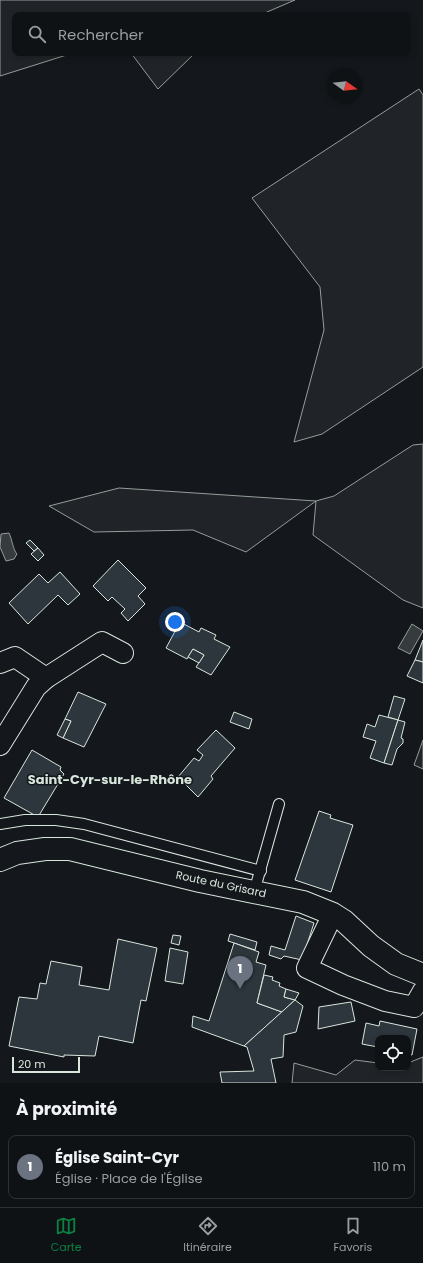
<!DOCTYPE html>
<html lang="fr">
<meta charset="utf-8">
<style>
:root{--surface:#0f1215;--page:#181b1e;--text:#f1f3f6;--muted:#9b9ea0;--line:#2f3234;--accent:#0b8043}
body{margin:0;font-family:Poppins,sans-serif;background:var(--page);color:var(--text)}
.controls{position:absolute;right:12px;bottom:12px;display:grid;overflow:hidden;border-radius:8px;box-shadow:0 2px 6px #0003}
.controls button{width:36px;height:36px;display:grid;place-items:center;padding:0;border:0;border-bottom:1px solid var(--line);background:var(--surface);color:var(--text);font:20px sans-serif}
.compass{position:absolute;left:327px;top:68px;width:36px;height:36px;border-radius:50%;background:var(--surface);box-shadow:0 2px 6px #0003;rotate:105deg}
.scale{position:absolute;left:12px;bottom:10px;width:68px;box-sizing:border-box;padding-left:4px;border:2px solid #d8e6dc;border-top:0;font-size:11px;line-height:14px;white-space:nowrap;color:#d8e6dc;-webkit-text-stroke:3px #14181c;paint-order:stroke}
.you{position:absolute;left:175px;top:622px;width:14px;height:14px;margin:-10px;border:3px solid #fff;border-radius:50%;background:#1a73e8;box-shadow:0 0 0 6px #1a73e833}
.badge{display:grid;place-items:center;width:26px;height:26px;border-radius:50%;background:var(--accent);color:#fff;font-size:13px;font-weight:700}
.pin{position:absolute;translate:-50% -33px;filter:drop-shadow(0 1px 2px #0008)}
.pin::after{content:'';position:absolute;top:21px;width:14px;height:12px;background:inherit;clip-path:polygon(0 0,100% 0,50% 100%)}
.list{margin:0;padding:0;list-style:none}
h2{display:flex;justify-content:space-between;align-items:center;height:52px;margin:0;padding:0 16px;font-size:17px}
h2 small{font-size:13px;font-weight:400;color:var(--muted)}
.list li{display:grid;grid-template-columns:26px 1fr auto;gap:12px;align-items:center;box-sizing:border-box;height:64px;margin:0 8px 8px;padding:0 8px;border:1px solid var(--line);border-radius:8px}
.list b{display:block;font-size:15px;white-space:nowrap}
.list p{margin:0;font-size:13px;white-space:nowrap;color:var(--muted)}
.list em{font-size:13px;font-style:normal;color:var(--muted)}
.icon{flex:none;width:22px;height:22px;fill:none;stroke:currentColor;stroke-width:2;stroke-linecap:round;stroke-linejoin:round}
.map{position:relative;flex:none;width:423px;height:1083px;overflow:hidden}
.search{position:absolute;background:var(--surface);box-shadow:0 2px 6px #0003;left:12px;right:12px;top:12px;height:44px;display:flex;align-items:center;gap:10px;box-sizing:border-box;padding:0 14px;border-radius:8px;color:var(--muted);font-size:15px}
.sheet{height:124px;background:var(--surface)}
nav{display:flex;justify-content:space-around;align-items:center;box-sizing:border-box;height:56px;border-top:1px solid var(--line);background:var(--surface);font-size:11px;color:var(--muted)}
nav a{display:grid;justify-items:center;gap:2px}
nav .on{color:var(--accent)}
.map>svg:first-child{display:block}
.green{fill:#202428;stroke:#939e99}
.water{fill:#363b3e;stroke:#939e99}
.building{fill:#2c363c;stroke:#d8e6dc}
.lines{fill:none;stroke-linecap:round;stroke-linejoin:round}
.service-casing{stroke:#d8e6dc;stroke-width:12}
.minor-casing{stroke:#d8e6dc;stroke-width:22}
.tertiary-casing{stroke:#d8e6dc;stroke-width:24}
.service{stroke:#14181c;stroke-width:10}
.minor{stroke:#14181c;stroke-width:20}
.tertiary{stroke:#14181c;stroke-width:22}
.labels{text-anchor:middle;stroke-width:3;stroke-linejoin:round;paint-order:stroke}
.street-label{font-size:11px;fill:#d8e6dc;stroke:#14181c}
.quarter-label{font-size:13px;font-weight:bold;fill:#d8e6dc;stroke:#14181c}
</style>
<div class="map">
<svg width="423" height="1083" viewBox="0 0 423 1083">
<rect width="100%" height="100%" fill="#14181c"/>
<g class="green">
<polygon points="0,0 295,0 260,15 15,15 15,53 73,53 0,76"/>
<polygon points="131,53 195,53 158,89"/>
<polygon points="419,89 423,95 423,367 322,434 294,442 324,330 320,287 252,198"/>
<polygon points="423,444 423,608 403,600 313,535 316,501 246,552 193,530 94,532 49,506 119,488 316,501 334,496 413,445"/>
<polygon points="423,740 423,769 414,765"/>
<polygon points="423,1057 423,1083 292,1083 294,1063 336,1075 355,1060 378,1063 378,1068 408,1068 408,1063"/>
</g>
<g class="water">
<path d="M9 533C12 539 13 550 17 554L14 559 6 561 0 547 1 534Z"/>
<polygon points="412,624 423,631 410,654 398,648"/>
</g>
<g class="building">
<polygon points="30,540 38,548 34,551 26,543"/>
<polygon points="38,548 44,555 38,561 31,554"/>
<polygon points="118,560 146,588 138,596 145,604 128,621 121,613 125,609 112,597 108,601 93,586"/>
<polygon points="60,572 80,594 68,605 58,595 28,624 9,603 39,574 48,583"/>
<polygon points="180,622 199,632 201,628 216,635 214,639 230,647 211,675 196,667 204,655 193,649 187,659 166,648"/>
<polygon points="423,640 423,662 415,660"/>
<polygon points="193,649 204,655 199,663 188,657"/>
<polygon points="415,660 423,662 423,683 407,676"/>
<polygon points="78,692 106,704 84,747 63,738 71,721 65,719"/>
<polygon points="394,696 405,699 398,720 388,717"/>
<polygon points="234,712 252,719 249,729 230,722"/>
<polygon points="379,715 398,720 384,763 370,758 376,741 363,737 367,724 375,727"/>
<polygon points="65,719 71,721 63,738 57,735"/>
<polygon points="398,720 405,722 401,738 403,739 403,743 397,749 392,765 384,763"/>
<polygon points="216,730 235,748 211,776 213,779 198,797 178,777 194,758 199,761 203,755 197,750"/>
<polygon points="32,750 61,767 60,770 64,774 38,817 4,798"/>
<polygon points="319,811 331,815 330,818 353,825 331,892 295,880"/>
<polygon points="296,916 314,923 302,960 284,956 281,959 269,955 271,946 285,950"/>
<polygon points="230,934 257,942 255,950 228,941"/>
<polygon points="173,935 181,936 179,945 171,943"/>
<polygon points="118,939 157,948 146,1001 141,1000 133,1043 99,1036 95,1056 64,1055 64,1057 9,1046 19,997 37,999 40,983 46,984 51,961 82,967 79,985 109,990"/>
<polygon points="234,943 259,952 256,962 266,965 257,1003 282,1012 244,1046 192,1027 193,1016 209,1021"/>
<polygon points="170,948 188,952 183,984 165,981"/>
<polygon points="264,975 273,977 272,980 280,983 279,986 286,989 284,997 295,1000 282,1012 257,1003"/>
<polygon points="286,989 299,993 295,1000 284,997"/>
<polygon points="295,1000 303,1006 296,1032 284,1035 283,1057 271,1059 276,1083 222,1083 220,1072 254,1071 247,1047 244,1046"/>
<polygon points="351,1002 355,1021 318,1029 319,1007"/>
<polygon points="380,1021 417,1029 412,1055 408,1054 408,1038 378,1038 378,1047 362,1044 366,1023 379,1026"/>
</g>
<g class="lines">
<defs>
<g id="service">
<polyline points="0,824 25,820 56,820 84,824 261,871"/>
<polyline points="254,892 279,804"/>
</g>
<g id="minor">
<polyline points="0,663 15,657 46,678"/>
<polyline points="0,745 36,687 46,678 102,642 123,653"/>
<polyline points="333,914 307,968 343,985 385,1001 414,1007 423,991"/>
</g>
<polyline id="tertiary" points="0,860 17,853 45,849 70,849 200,881 303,902 333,914 344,921 371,946 396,964 423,975"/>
</defs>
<use href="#service" class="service-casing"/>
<use href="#minor" class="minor-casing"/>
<use href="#tertiary" class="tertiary-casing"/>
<use href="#service" class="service"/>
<use href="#minor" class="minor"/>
<use href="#tertiary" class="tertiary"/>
</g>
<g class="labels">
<g class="street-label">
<text transform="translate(221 884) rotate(12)" y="4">Route du Grisard</text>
</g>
<g class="quarter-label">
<text x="110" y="784">Saint-Cyr-sur-le-Rhône</text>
</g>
</g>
</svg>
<div class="controls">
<button><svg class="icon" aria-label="locate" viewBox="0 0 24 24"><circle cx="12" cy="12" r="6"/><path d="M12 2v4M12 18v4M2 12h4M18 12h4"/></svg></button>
</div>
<svg class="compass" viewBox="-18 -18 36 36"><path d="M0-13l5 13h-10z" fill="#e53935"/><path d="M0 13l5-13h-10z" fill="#9b9ea0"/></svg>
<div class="scale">20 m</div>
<div class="you"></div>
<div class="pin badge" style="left:240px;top:989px;background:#6b7280">1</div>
<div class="search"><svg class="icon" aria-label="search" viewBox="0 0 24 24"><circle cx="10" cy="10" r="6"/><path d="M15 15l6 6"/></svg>Rechercher</div>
</div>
<section class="sheet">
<h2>À proximité<small></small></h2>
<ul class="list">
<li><span class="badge" style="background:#6b7280">1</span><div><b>Église Saint-Cyr</b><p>Église · Place de l'Église</p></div><em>110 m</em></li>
</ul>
</section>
<nav>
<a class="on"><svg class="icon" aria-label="map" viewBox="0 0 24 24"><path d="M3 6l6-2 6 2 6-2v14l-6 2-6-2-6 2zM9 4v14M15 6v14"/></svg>Carte</a>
<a><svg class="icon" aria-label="directions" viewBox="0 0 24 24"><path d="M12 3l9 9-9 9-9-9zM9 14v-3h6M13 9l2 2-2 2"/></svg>Itinéraire</a>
<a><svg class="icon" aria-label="saved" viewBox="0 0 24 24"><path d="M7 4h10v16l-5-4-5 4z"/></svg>Favoris</a>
</nav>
